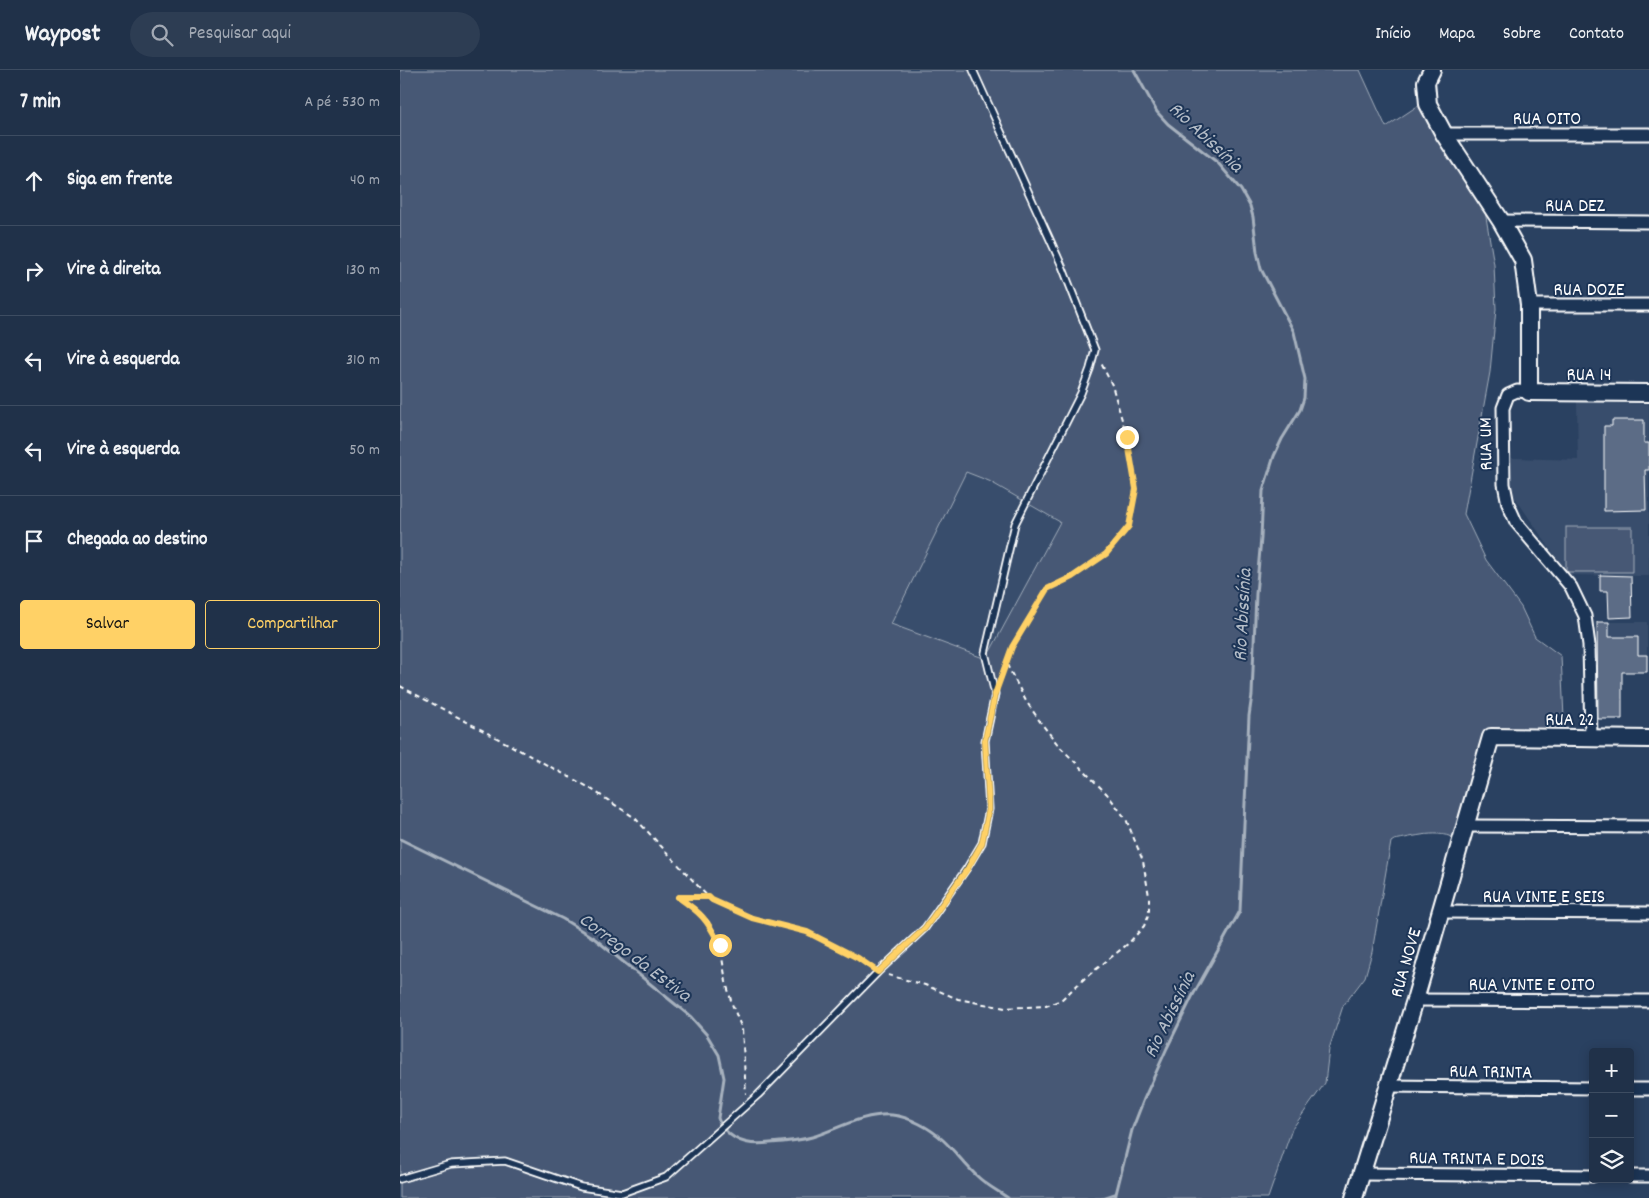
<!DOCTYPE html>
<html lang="pt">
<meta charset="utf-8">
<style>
:root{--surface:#203149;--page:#2d3d53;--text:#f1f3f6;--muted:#a2a9b4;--line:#3d4c61;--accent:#ffd166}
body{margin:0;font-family:Dekko,sans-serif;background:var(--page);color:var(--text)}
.controls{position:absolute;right:15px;bottom:15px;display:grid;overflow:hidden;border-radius:5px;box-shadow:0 2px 12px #0003}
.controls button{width:45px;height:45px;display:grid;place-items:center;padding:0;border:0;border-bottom:1px solid var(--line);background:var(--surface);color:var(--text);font:25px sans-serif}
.stop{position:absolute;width:15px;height:15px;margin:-11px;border:4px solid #ffd166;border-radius:50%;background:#fff}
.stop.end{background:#ffd166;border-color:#fff;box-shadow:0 1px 5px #0008}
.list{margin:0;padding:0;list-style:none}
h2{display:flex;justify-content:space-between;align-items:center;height:65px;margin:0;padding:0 20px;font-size:21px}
h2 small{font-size:16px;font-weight:400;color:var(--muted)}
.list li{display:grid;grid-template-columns:32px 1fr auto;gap:15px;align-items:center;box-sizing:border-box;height:90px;padding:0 20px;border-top:1px solid var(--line)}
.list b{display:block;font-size:19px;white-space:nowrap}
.list em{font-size:16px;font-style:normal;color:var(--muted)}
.actions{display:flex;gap:10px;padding:15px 20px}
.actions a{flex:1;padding:11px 0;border:1px solid var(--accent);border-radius:5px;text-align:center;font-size:18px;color:var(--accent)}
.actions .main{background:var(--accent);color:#111}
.icon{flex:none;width:28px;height:28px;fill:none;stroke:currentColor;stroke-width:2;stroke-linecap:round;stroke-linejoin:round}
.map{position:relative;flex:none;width:1249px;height:1128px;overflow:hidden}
header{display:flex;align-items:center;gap:30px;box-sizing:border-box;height:70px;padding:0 25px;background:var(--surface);border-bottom:1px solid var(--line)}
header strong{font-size:24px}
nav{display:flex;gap:28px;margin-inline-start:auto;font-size:18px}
.search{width:350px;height:45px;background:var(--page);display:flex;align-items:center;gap:12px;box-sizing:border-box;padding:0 18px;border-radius:28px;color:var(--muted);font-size:19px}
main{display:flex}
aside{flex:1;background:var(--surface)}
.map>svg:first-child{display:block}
.built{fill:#394e6c}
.green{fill:#465975;stroke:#a2acba;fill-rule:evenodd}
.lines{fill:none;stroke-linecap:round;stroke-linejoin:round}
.stream{stroke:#a7b1be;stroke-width:3}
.building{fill:#5b6c86;stroke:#fff}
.lane-casing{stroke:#fff;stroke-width:9}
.street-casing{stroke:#fff;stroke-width:15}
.secondary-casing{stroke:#fff;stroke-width:20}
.path{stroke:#fff;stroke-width:2;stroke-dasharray:5 4;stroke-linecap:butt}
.lane{stroke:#1d3557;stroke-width:5.5}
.street{stroke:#1d3557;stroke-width:11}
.secondary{stroke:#1d3557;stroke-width:16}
.route{stroke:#ffd166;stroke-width:6}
.labels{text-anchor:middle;stroke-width:4;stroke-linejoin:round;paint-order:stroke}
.street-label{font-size:19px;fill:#fff;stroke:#1d3557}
.water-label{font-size:20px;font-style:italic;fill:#b6bec8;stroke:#1d3557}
</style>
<header>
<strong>Waypost</strong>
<div class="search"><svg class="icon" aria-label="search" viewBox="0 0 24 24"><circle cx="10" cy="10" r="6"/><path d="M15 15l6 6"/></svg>Pesquisar aqui</div>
<nav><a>Início</a><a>Mapa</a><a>Sobre</a><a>Contato</a></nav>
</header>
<main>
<aside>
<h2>7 min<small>A pé · 530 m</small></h2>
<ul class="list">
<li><svg class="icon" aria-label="ahead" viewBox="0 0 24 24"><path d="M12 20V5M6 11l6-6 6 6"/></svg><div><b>Siga em frente</b></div><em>40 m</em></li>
<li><svg class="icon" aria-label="right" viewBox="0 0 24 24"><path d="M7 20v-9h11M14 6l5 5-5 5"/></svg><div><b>Vire à direita</b></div><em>130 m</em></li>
<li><svg class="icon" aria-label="left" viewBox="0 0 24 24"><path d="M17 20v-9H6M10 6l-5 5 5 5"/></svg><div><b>Vire à esquerda</b></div><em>310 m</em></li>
<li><svg class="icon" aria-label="left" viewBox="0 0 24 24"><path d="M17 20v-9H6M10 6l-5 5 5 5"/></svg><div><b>Vire à esquerda</b></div><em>50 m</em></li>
<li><svg class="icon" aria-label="arrive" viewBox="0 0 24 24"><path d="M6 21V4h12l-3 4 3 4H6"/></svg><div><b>Chegada ao destino</b></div></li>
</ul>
<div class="actions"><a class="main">Salvar</a><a>Compartilhar</a></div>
</aside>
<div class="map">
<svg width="1249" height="1128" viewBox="0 0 1249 1128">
<rect width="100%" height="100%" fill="#2a4161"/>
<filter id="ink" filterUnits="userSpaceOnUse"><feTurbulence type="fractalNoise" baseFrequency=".02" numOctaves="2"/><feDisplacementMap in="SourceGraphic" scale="10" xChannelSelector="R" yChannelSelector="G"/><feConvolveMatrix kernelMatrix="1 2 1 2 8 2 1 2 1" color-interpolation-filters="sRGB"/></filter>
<g filter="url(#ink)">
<g class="built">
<polygon points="1177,332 1249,334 1249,506 1168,505 1112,423 1112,388 1178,390"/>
<polygon points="566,401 589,411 660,452 586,589 490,555"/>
<rect x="1197" y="552" width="50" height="33"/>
</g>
<g class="green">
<path d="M0 0H960L986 57 1022 33 1084 135 1094 195 1096 239 1090 302 1064 444 1086 490 1121 537 1135 567 1161 586 1164 648 1161 659 1088 662 1057 770C1040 758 1013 767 994 770L991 772 972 882 965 907 943 936 929 979 925 1013 892 1059 868 1128H0ZM566 402 589 411 660 452 586 589 491 554Z"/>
<rect x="1166" y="457" width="66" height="45"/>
</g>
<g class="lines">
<g class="stream">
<polyline points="0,769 163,849 195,869 291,947 307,965 319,985 324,1008 318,1048 321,1056"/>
<path d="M325 1060C338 1074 353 1075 370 1073 384 1072 398 1071 412 1067 438 1059 463 1043 492 1045 510 1047 530 1058 543 1070 555 1081 565 1095 577 1106 586 1115 598 1121 608 1128"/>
<polyline points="703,1128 715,1124"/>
<polyline points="715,1128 732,1060 744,1029 767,978 793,925 840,841 849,646 852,625 856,524 861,468 863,421 874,386 882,369 900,340 904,328 905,309 894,262 861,199 857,182 853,147 850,136 841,120 818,93 768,54 757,42 734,0"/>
</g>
</g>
<g class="building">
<polygon points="1212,350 1244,350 1244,373 1249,373 1249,400 1245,400 1246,440 1204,441 1204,356 1212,356"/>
<polygon points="1200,505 1231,506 1232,547 1209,548 1208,521 1200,521"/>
<polygon points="1197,552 1209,552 1209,567 1238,567 1238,585 1247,585 1247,602 1222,602 1222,649 1198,649"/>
</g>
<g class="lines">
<defs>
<polyline id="lane" points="0,1109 51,1094 105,1091 181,1117 222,1123 266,1107 358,1025 478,902 525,858 567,798 582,773 589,739 585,671 595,624 585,583 615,454 681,323 690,299 695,280 662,196 573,0"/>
<g id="street">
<polyline points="1044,64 1249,64"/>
<polyline points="1101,151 1249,152"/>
<polyline points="1129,235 1249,235"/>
<polyline points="1129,322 1117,321 1108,325 1103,338 1104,414 1108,434 1116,452 1171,517 1185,546 1189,575 1191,668"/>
<polyline points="1065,756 1249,757"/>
<polyline points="1040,842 1249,843"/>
<polyline points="1015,930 1249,931"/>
<polyline points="988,1016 1193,1018"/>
<polyline points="1230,1019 1249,1019"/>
<polyline points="962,1104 1193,1106"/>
<polyline points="1230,1106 1249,1106"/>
</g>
<g id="secondary">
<polyline points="1032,0 1026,12 1028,34 1044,64 1101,151 1123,190 1129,235 1129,322 1249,323"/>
<polyline points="954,1128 1015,930 1091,667 1249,669"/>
</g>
</defs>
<use href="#lane" class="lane-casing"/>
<use href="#street" class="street-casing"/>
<use href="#secondary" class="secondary-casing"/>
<g class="path">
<polyline points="601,609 612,577 647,519 672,507 706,484 729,456 736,419 727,367 712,315 700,291"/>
<polyline points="0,616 188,717 235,748 311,830 352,848 407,862 458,888 470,897"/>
<polyline points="276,827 309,827"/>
<polyline points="278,827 297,840 310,854 320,875 326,912 332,934 342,959 346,1024"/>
<polyline points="488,905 525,915 558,929 605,938 646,936 661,930 685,908 729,873 744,856 749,844 749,826 743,791 726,749 707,724 659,676 641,653 626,631 606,593"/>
</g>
<use href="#lane" class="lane"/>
<use href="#street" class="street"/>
<use href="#secondary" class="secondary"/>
</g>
</g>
<g class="lines" filter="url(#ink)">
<path class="route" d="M320 875C307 849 301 843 278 827H309L312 830 352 848 407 862 458 888 478 902 525 858 568 798 582 773 589 739 585 670 595 624 612 577 647 519 672 507 706 484 729 456 736 419 727 367"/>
</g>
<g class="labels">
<g class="street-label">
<text x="1147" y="54">RUA OITO</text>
<text x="1175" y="141">RUA DEZ</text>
<text x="1189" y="225">RUA DOZE</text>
<text x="1189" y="310">RUA 14</text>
<text transform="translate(1084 374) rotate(-91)" y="7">RUA UM</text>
<text x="1170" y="655">RUA 22</text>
<text x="1144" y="832">RUA VINTE E SEIS</text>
<text transform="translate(1004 892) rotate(-74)" y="7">RUA NOVE</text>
<text x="1132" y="920">RUA VINTE E OITO</text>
<text transform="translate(1091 1000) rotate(1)" y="7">RUA TRINTA</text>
<text transform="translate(1077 1087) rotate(1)" y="7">RUA TRINTA E DOIS</text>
</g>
<g class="water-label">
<text transform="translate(807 66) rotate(43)" y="7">Rio Abissínia</text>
<text transform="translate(841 545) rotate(-87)" y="7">Rio Abissínia</text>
<text transform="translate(236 886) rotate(37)" y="7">Corrego da Estiva</text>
<text transform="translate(768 944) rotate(-64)" y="7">Rio Abissínia</text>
</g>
</g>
</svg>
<div class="controls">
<button>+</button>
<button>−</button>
<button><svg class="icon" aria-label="layers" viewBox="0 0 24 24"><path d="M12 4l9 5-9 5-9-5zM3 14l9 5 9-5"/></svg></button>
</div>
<div class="stop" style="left:320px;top:875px"></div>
<div class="stop end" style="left:727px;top:367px"></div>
</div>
</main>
